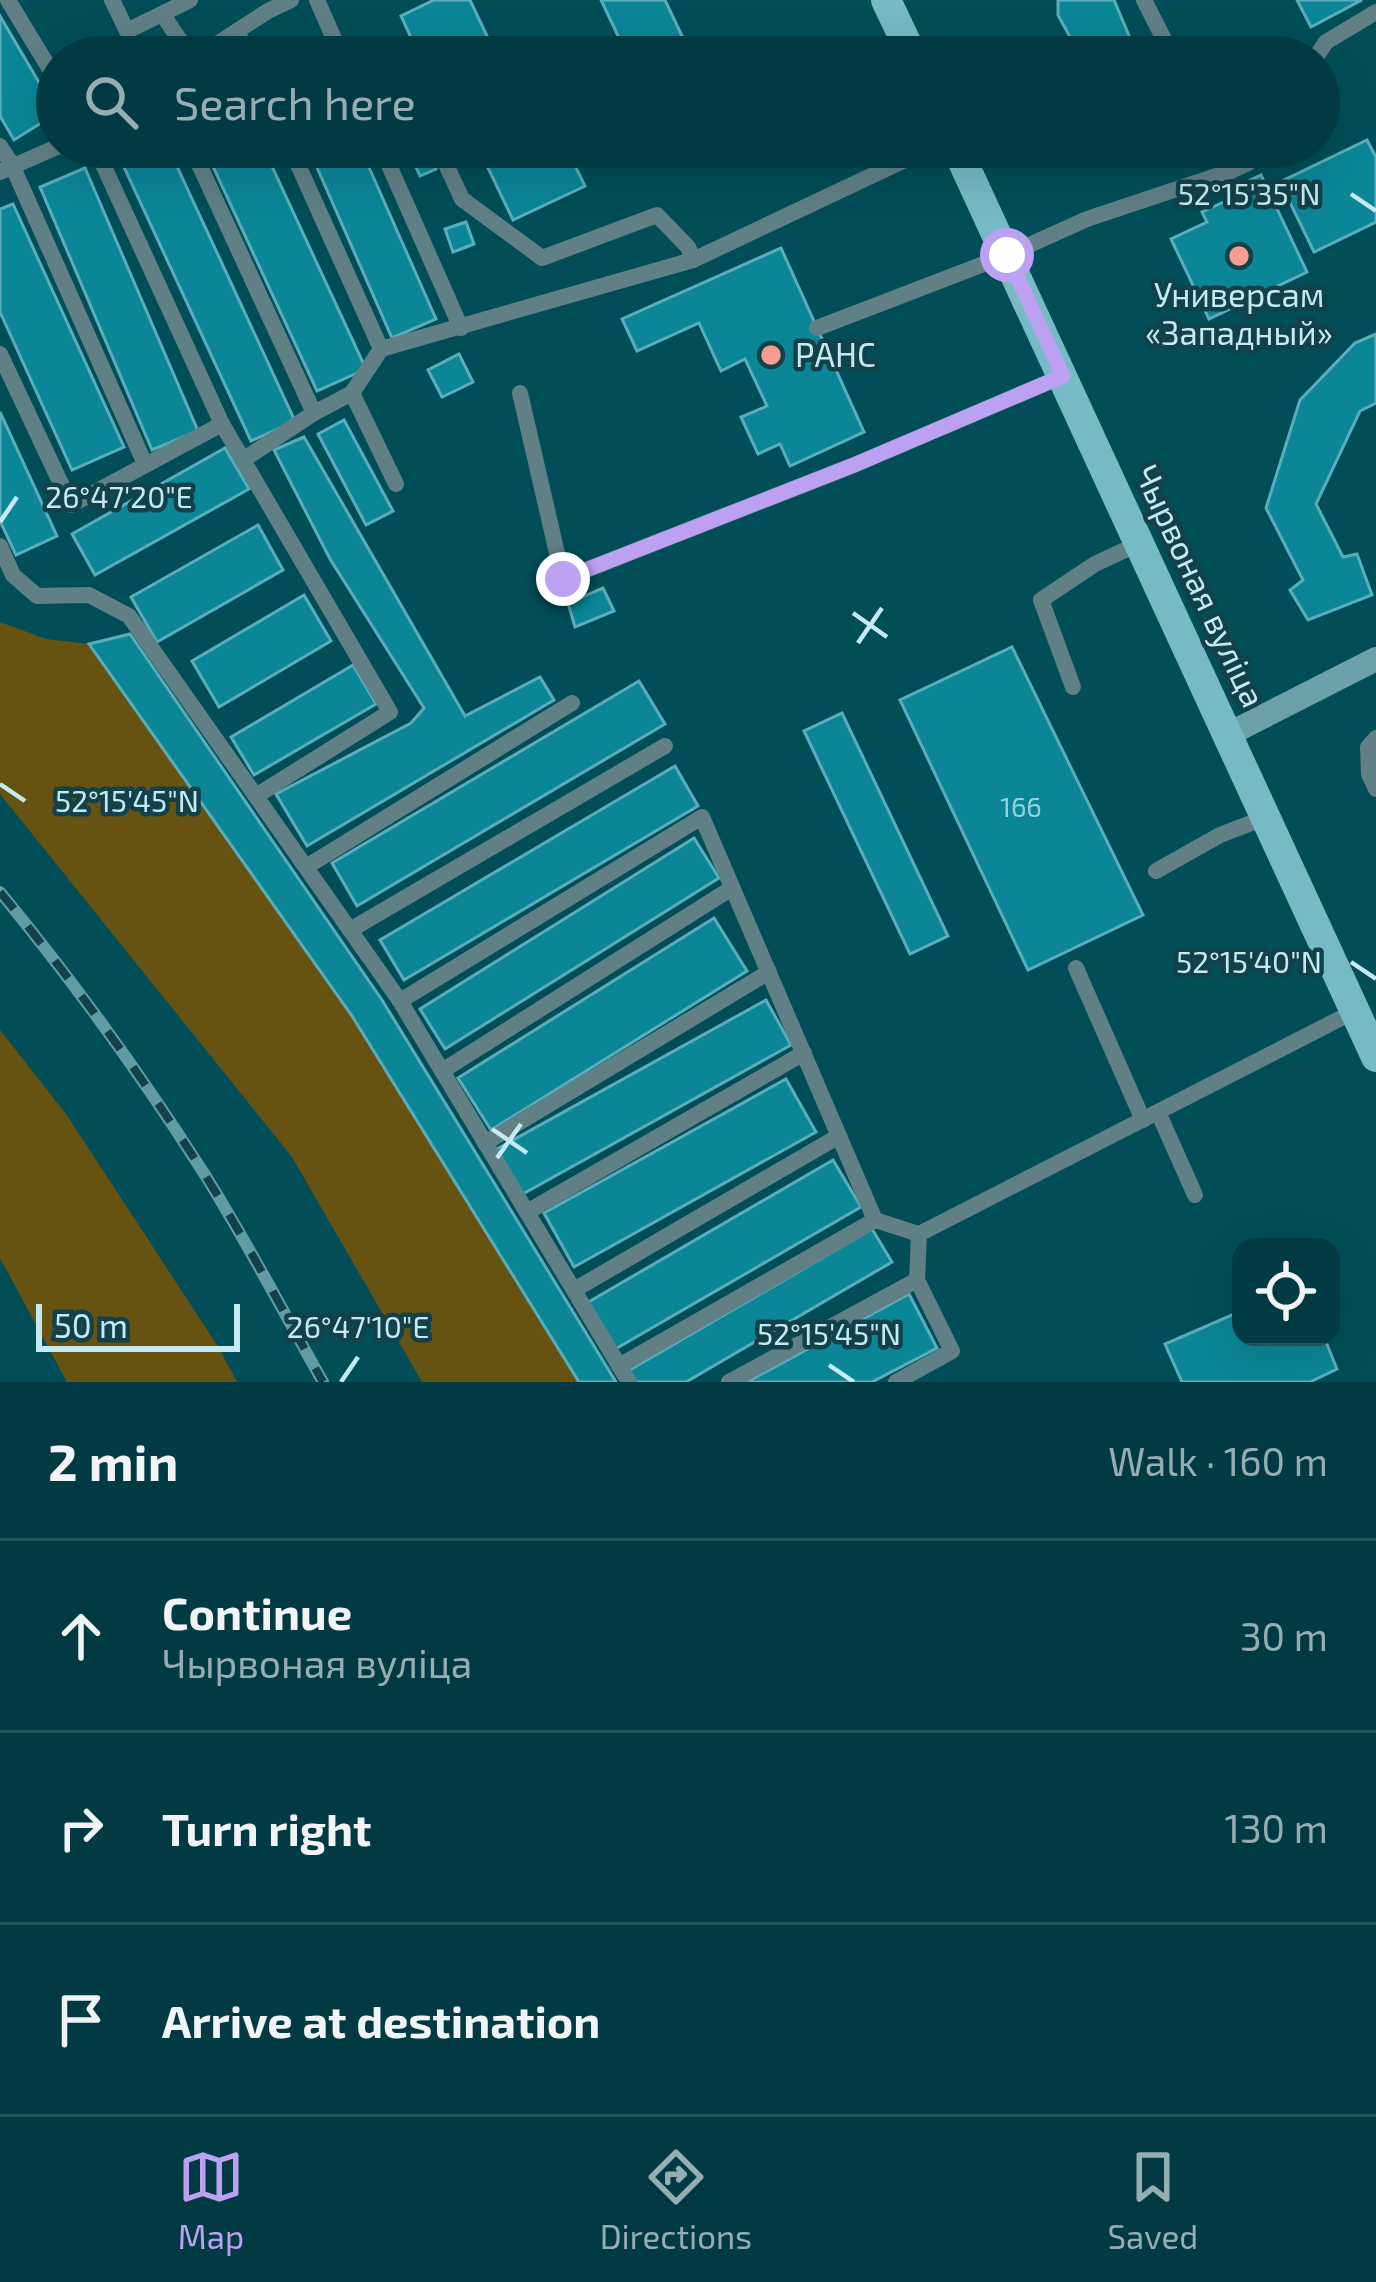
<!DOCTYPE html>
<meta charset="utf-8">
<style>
:root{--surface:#013a42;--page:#0f454d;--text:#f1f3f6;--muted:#96adb2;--line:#23545b;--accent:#bca0f2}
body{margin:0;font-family:"Exo 2",sans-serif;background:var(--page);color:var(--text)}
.controls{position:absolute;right:36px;bottom:36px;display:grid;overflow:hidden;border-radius:24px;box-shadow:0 12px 48px #0002}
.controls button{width:108px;height:108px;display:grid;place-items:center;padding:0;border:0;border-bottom:3px solid var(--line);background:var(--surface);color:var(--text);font:60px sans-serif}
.scale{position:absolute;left:36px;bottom:30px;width:204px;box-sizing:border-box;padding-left:12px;border:6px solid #c4ebf3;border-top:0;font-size:33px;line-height:42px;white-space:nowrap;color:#c4ebf3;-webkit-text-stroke:9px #134149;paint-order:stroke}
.stop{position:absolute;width:36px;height:36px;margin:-27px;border:9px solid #bca0f2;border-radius:50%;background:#fff}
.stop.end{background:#bca0f2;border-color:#fff;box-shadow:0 3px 12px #0008}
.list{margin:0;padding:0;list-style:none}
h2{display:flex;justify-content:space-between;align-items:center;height:156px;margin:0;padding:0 48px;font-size:51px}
h2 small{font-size:39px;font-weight:400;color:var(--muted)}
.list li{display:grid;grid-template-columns:78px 1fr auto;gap:36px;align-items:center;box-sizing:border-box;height:192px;padding:0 48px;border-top:3px solid var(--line)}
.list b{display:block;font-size:45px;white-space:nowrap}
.list p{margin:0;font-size:39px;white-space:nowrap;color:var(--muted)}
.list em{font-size:39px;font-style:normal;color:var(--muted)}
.icon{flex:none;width:66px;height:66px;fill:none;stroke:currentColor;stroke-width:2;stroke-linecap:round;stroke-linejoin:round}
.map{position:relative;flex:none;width:1376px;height:1382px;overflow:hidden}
.search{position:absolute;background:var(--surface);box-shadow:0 12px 48px #0002;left:36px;right:36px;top:36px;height:132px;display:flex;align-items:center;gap:30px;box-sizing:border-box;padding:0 42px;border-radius:66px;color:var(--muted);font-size:45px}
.sheet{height:732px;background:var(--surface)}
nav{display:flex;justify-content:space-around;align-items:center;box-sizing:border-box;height:168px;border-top:3px solid var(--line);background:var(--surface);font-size:33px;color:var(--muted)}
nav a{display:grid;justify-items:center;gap:6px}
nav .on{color:var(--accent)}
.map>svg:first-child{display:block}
.green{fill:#675311}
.building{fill:#0a8697;stroke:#5aaebc;stroke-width:3}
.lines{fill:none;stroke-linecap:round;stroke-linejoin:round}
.lane{stroke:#608086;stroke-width:16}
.secondary{stroke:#6da1aa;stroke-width:24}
.primary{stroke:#76bac6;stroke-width:30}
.rail-casing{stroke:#619ca5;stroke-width:12}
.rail{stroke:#134149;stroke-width:8;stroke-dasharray:22;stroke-linecap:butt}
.route{stroke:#bca0f2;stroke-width:15}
.ticks{fill:none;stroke:#c4ebf3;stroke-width:4.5}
.poi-dot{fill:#f59d8e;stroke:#134149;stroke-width:4.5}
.labels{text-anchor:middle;stroke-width:9;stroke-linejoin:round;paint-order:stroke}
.number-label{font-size:27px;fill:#96d2dc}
.poi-label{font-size:33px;fill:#c4ebf3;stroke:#134149}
.street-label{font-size:33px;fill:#c4ebf3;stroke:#134149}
.ticks-label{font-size:30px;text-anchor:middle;fill:#c4ebf3;stroke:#134149;stroke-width:9;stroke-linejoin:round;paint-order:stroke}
</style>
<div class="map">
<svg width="1376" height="1382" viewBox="0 0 1376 1382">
<rect width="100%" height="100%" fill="#014e58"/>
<g class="green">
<polygon points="0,622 46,639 89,644 352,1016 579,1382 422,1382 292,1157 0,794"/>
<polygon points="0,1030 66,1114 217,1345 237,1382 67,1382 0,1258"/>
</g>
<g class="building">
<polygon points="434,0 470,0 497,57 420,57 401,16"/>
<polygon points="601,0 665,0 692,57 628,57"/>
<polygon points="1058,0 1114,0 1138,57 1081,57 1058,15"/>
<polygon points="1297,0 1362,0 1311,27"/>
<polygon points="0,16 57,113 14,140 0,116"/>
<polygon points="1367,140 1376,157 1376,222 1314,252 1280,182"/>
<polygon points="129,147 168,147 295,421 251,441 117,152"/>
<polygon points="204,147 263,147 366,369 317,391"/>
<polygon points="308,147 360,147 436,319 392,338"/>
<polygon points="407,147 426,147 436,169 420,176"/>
<polygon points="478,147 566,147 585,186 513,220"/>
<polygon points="85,168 198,431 152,450 40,187"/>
<polygon points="1261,175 1307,272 1209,319 1171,239 1207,222 1202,212 1228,200 1225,192"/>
<polygon points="13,204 124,447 72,470 0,312 0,209"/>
<polygon points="466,222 474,244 453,252 445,229"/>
<polygon points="781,248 864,432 790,466 780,444 758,454 741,417 767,406 745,359 721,371 699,323 637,351 622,319"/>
<polygon points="1376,334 1376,403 1360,411 1316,504 1343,557 1357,554 1372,595 1308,620 1290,590 1303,580 1266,508 1300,400 1355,343"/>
<polygon points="459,354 473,382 442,397 428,370"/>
<polygon points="0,412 57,536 16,555 0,521"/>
<polygon points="344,420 393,511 366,525 318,434"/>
<polygon points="304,437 465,716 540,677 554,700 307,846 276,794 411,723 424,708 330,559 274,450"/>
<polygon points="225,448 249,489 95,575 72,534"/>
<polygon points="258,525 283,570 157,642 131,597"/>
<polygon points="603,588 614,611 575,627 568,603"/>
<polygon points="304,595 331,641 219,707 192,661"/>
<polygon points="130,634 382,1000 616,1382 579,1382 352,1016 89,644"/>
<polygon points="1012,647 1143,915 1028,970 900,700"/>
<polygon points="353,665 376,704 254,775 231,737"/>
<polygon points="639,681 665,724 357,906 332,863"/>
<polygon points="842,713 948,936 910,954 804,731"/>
<polygon points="675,766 698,806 404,980 380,940"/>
<polygon points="694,838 719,878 445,1049 420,1009"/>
<polygon points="714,918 747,971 491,1130 458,1078"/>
<polygon points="766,1000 791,1045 521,1195 495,1150"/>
<polygon points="786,1079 816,1132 574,1267 544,1213"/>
<polygon points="833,1160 861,1207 612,1351 585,1304"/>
<polygon points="872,1229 892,1262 686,1382 635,1382 628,1371"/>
<polygon points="909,1294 937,1348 872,1382 747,1382"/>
<polygon points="1241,1311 1241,1337 1324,1337 1337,1369 1310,1382 1182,1382 1165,1344"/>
</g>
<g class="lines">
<g class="lane">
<polyline points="8,0 57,81"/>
<polyline points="112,0 127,31 190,0"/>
<polyline points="317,0 342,57"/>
<polyline points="1144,0 1173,57"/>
<polyline points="163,15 191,57"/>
<polyline points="237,31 249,57"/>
<polyline points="197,57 268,11 291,0"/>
<polyline points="1316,57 1326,42 1376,12"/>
<polyline points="0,146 12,165 145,464"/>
<polyline points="95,147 222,424 390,712 256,796"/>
<polyline points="191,147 314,413"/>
<polyline points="290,147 381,349"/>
<polyline points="381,147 461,328"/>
<polyline points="438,147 462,199 542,258 657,215 688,247 693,260"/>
<polyline points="1218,147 1231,171"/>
<polyline points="0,172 57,147"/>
<polyline points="817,328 1007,255 1087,219 1231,171 1248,163 1258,147"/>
<polyline points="0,354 71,505 222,424"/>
<polyline points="352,393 396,484"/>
<polyline points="520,393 563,579 854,465 1063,376"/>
<polyline points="243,460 314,413 352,393 381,349 693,260 907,159 942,147"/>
<polyline points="0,546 13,575 37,596 89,595 129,616 400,1001 629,1382"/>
<polyline points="1073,687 1041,600 1095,564 1140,543"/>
<polyline points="1376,738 1368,747 1369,774 1376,789"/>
<polyline points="306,867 572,703"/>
<polyline points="1156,871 1220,835 1267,817"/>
<polyline points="350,930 665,746"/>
<polyline points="1076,968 1143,1120"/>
<polyline points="400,1001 702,817 875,1220 919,1234 1355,1011"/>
<polyline points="442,1071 732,888"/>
<polyline points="1158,1112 1195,1195"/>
<polyline points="485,1143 769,972"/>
<polyline points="527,1212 804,1053"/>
<polyline points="574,1290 839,1136"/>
<polyline points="619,1366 875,1220"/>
<polyline points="729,1382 917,1280"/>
<polyline points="896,1382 952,1351 917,1280 919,1234"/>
</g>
<polyline class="secondary" points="1229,734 1376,659"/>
<g class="primary">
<polyline points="886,0 913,57"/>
<polyline points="956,147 1376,1057"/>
</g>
<defs>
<path id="rail" d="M0 892C74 982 142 1076 205 1175 247 1242 284 1313 323 1382"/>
</defs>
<use href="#rail" class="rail-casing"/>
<use href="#rail" class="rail"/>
</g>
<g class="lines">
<polyline class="route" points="563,579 854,465 1063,376 1007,255"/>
</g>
<path class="ticks" d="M1351 194 1376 211M0 522 17 497M853 613 887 637M858 643 882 608M0 784 25 801M1351 962 1376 979M492 1129 527 1153M497 1158 521 1124M829 1365 854 1382M341 1382 358 1357"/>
<g class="poi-dot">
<circle cx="1239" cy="256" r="12"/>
<circle cx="771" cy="355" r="12"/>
</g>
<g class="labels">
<g class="number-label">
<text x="1021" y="817">166</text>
</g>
<g class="poi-label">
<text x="1239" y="307">Универсам<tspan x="1239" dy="38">«Западный»</tspan></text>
<text x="795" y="367" text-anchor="start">РАНС</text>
</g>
<g class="street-label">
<text transform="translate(1200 586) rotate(65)" y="12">Чырвоная вуліца</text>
</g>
</g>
<g class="ticks-label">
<text x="1249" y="205">52°15'35"N</text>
<text x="119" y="508">26°47'20"E</text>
<text x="127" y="812">52°15'45"N</text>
<text x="1249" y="973">52°15'40"N</text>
<text x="358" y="1338">26°47'10"E</text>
<text x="829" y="1345">52°15'45"N</text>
</g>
</svg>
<div class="controls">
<button><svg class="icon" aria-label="locate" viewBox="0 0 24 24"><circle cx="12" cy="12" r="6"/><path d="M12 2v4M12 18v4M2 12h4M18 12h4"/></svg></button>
</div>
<div class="scale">50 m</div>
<div class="stop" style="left:1007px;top:255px"></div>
<div class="stop end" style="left:563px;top:579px"></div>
<div class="search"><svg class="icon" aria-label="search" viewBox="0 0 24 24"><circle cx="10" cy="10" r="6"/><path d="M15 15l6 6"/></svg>Search here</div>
</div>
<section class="sheet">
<h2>2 min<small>Walk · 160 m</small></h2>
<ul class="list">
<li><svg class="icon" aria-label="ahead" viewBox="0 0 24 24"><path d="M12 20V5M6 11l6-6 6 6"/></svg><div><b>Continue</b><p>Чырвоная вуліца</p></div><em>30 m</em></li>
<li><svg class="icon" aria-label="right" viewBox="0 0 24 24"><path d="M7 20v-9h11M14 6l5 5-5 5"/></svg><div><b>Turn right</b></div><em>130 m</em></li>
<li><svg class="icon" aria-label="arrive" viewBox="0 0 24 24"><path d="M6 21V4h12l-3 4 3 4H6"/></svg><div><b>Arrive at destination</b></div></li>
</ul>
</section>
<nav>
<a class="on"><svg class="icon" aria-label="map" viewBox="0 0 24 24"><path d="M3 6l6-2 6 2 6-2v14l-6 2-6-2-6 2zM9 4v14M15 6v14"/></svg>Map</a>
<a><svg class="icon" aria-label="directions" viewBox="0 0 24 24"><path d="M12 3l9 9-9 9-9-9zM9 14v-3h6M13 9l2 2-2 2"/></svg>Directions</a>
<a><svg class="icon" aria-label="saved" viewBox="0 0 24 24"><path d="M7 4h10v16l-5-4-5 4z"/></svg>Saved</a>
</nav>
